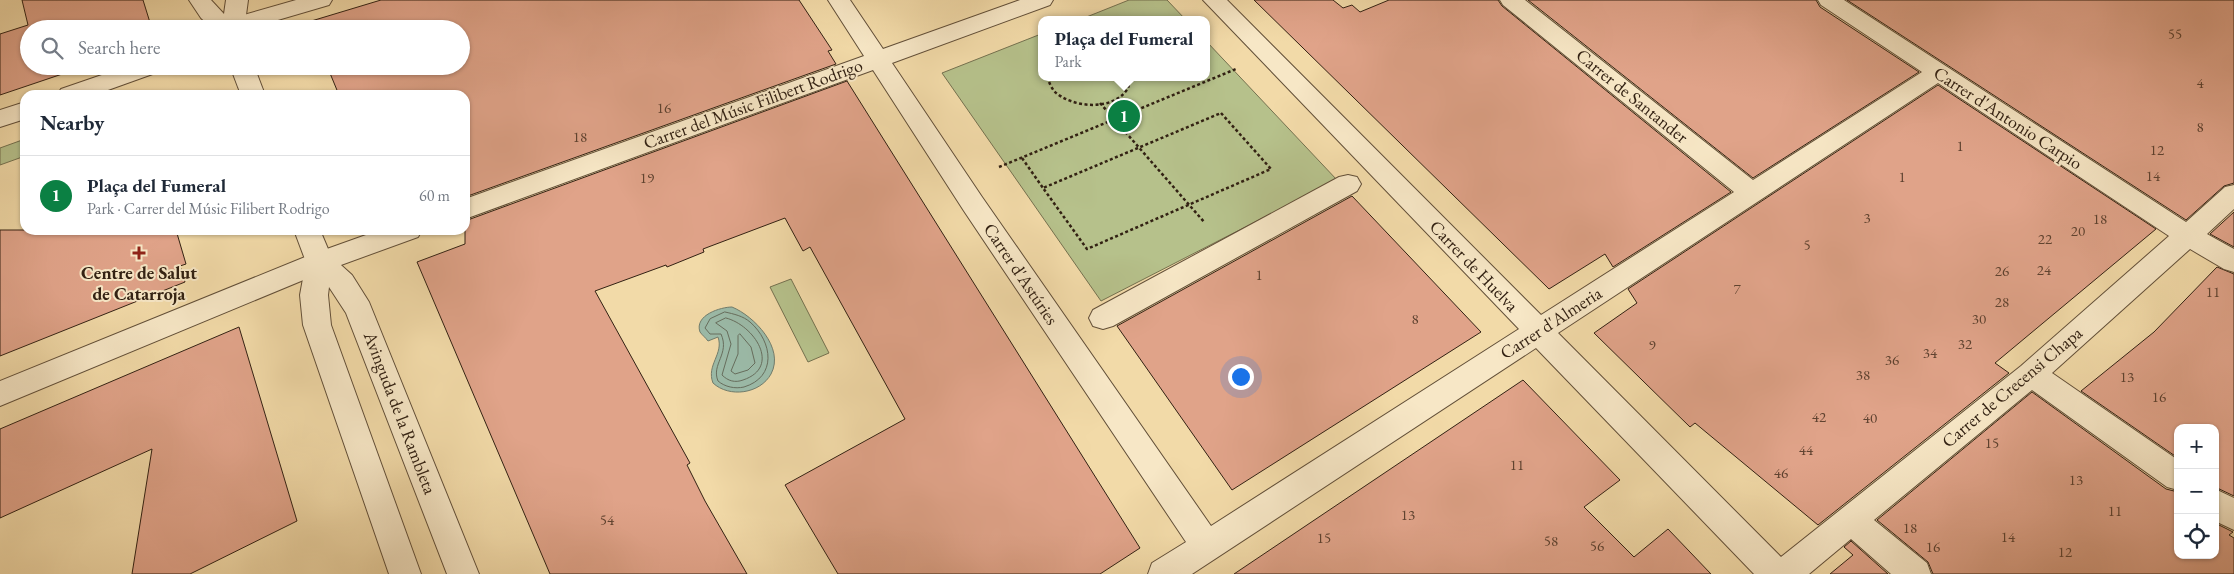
<!DOCTYPE html>
<meta charset="utf-8">
<style>
:root{--surface:#fff;--page:#f2f2f3;--text:#1f2937;--muted:#747a83;--line:#e0e1e3;--accent:#0b8043}
body{margin:0;font-family:"EB Garamond",serif;background:var(--page);color:var(--text)}
.controls{position:absolute;right:15px;bottom:15px;display:grid;overflow:hidden;border-radius:10px;box-shadow:0 1px 4px #0004}
.controls button{width:45px;height:45px;display:grid;place-items:center;padding:0;border:0;border-bottom:1px solid var(--line);background:var(--surface);color:var(--text);font:25px sans-serif}
.you{position:absolute;left:1240px;top:376px;width:18px;height:18px;margin:-12px;border:4px solid #fff;border-radius:50%;background:#1a73e8;box-shadow:0 0 0 8px #1a73e833}
.badge{display:grid;place-items:center;width:32px;height:32px;border-radius:50%;background:var(--accent);color:#fff;font-size:16px;font-weight:700}
.pin{position:absolute;translate:-50% -50%;border:2px solid #fff;box-shadow:0 1px 5px #0006}
.popup{position:absolute;left:1038px;top:16px;width:172px;height:65px;box-sizing:border-box;display:grid;place-content:center;border-radius:10px;background:var(--surface);filter:drop-shadow(0 1px 4px #0005);font-size:16px;white-space:nowrap;color:var(--muted)}
.popup b{font-size:19px;color:var(--text)}
.popup::after{content:'';position:absolute;left:50%;top:100%;margin-left:-10px;border:10px solid transparent;border-top-color:var(--surface)}
.list{margin:0;padding:0;list-style:none}
h2{display:flex;justify-content:space-between;align-items:center;height:65px;margin:0;padding:0 20px;font-size:21px}
h2 small{font-size:16px;font-weight:400;color:var(--muted)}
.list li{display:grid;grid-template-columns:32px 1fr auto;gap:15px;align-items:center;box-sizing:border-box;height:80px;padding:0 20px;border-top:1px solid var(--line)}
.list b{display:block;font-size:19px;white-space:nowrap}
.list p{margin:0;font-size:16px;white-space:nowrap;color:var(--muted)}
.list em{font-size:16px;font-style:normal;color:var(--muted)}
.icon{flex:none;width:28px;height:28px;fill:none;stroke:currentColor;stroke-width:2;stroke-linecap:round;stroke-linejoin:round}
.map{position:relative;flex:none;width:2234px;height:574px;overflow:hidden}
.search{position:absolute;background:var(--surface);box-shadow:0 1px 4px #0004;left:20px;top:20px;width:450px;height:55px;display:flex;align-items:center;gap:12px;box-sizing:border-box;padding:0 18px;border-radius:28px;color:var(--muted);font-size:19px}
.panel{position:absolute;background:var(--surface);box-shadow:0 1px 4px #0004;left:20px;top:90px;width:450px;height:145px;border-radius:15px}
.map>svg:first-child{display:block}
.green{fill:#b6c18b;stroke:#74714f}
.water{fill:#9bbba9;stroke:#717d6d}
.lines{fill:none;stroke-linecap:round;stroke-linejoin:round}
.shore{stroke:#666e5e;stroke-width:1}
.building{fill:#e0a389;stroke:#322113}
.pedestrian-casing{stroke:#624f38;stroke-width:2}
.minor-casing{stroke:#624f38;stroke-width:2}
.tertiary-casing{stroke:#624f38;stroke-width:2}
.path{stroke:#322113;stroke-width:2.5;stroke-dasharray:3 2.5;stroke-linecap:butt}
.pedestrian{fill:#f7e7c6;fill-rule:evenodd}
.minor{fill:#f7e7c6;fill-rule:evenodd}
.tertiary{fill:#f7e7c6;fill-rule:evenodd}
.poi-dot{fill:#8f2418;stroke:#f7e7c6;stroke-width:2}
.labels{text-anchor:middle;stroke-width:4;stroke-linejoin:round;paint-order:stroke}
.number-label{font-size:15px;fill:#5e4230}
.street-label{font-size:18px;fill:#322113;stroke:#f7e7c6}
.poi-label{font-size:18px;font-weight:bold;fill:#322113;stroke:#f7e7c6}
</style>
<div class="map">
<svg width="2234" height="574" viewBox="0 0 2234 574">
<rect width="100%" height="100%" fill="#f2daa8"/>
<filter id="stains"><feTurbulence type="fractalNoise" baseFrequency=".004" numOctaves="4"/><feColorMatrix values="0 0 0 0 .2 0 0 0 0 .09 0 0 0 0 .02 0 0 0 .5 -.17"/></filter>
<radialGradient id="worn" r=".72"><stop offset=".6" stop-color="#630" stop-opacity="0"/><stop offset="1" stop-color="#630" stop-opacity=".3"/></radialGradient>
<g class="green">
<polygon points="1129,0 1167,0 1186,20 1079,20"/>
<polygon points="1041,34 1042,77 1206,77 1207,42 1337,180 1101,301 942,73"/>
<polygon points="25,139 25,156 0,165 0,148"/>
<polygon points="791,279 829,353 808,362 770,287"/>
</g>
<path class="water" d="M732 307C754 316 785 348 771 374 760 394 729 398 713 383 706 365 724 354 718 337L708 341C706 338 702 335 700 332 694 315 721 307 732 307Z"/>
<g class="lines">
<g class="shore">
<path d="M725 312C734 314 743 316 750 322 773 342 777 377 744 387 735 389 725 387 718 381 711 364 730 354 721 334H710L705 328 710 319Z"/>
<path d="M726 318C754 325 782 367 743 380 735 383 728 381 722 375L731 344 727 331 716 323Z"/>
<polygon points="740,334 751,347 755,363 748,370 735,374 731,371 738,354 738,336"/>
</g>
</g>
<g class="building">
<polygon points="22,0 143,0 152,29 29,29 29,66 86,66 0,95 0,34 28,25"/>
<polygon points="381,0 799,0 832,50 828,51 836,64 465,197 465,95 339,95 327,66 461,66 461,29 311,29 308,22"/>
<polygon points="1254,0 1333,0 1343,8 1352,5 1360,12 1389,0 1498,0 1502,6 1731,192 1613,267 1605,254 1549,289"/>
<polygon points="1528,0 1816,0 1820,7 1919,72 1753,178"/>
<polygon points="1847,0 2234,0 2234,183 2224,186 2186,220"/>
<polygon points="847,81 1140,548 1100,574 838,574 785,485 905,419 810,247 803,251 785,218 703,249 704,252 667,267 666,265 595,291 690,463 687,465 705,501 747,574 550,574 417,262 465,244 465,221"/>
<polygon points="1938,85 2156,229 1995,363 2009,373 1818,525 1695,423 1690,427 1594,333 1637,303 1628,289"/>
<polygon points="1352,196 1481,332 1232,490 1117,326"/>
<polygon points="2234,212 2234,247 2210,234"/>
<polygon points="0,230 176,230 186,264 180,266 185,282 0,356"/>
<polygon points="2217,267 2234,274 2234,496 2215,487 2215,428 2178,428 2178,458 2081,391 2154,332"/>
<polygon points="239,327 297,521 190,574 132,574 152,449 0,518 0,429"/>
<polygon points="1523,380 1620,480 1584,507 1634,557 1668,529 1711,574 1234,574"/>
<polygon points="2032,392 2166,489 2178,492 2178,555 2215,555 2215,523 2233,532 2229,535 2234,538 2234,574 1933,574 1928,562 1877,520"/>
<polygon points="1851,541 1888,574 1830,574 1853,555 1844,547"/>
</g>
<g class="lines">
<defs>
<polygon id="pedestrian" points="1348,175 1357,177 1361,184 1357,191 1113,326 1103,329 1093,326 1089,318 1093,310 1339,177"/>
<g id="minor">
<polygon points="296,0 332,0 329,5 247,29 217,29 216,27 219,22"/>
<path d="M828 0H850L883 49 1020 0H1053L1050 5 892 63 982 197 1211 526 1519 329 1203 0H1227L1541 315 1734 192 1503 5 1500 0H1525L1753 180 1922 72 1821 5 1818 0H1844L2186 222 2225 187 2234 185V209L2207 234 2234 249V272L2224 269 2190 249 2052 373 2178 460V490L2167 487 2032 390 1874 520 1927 563 1931 574H1891L1851 539 1809 574H1754L1536 348 1192 574H1148L1152 563 1186 542 964 211 873 70 465 219V199L864 56ZM1938 83 2169 236 2021 366 1781 557 1558 333Z"/>
<polygon points="128,66 165,66 161,71 94,95 57,95 61,89"/>
<polygon points="25,102 25,119 0,127 0,110"/>
<polygon points="380,230 422,230 418,237 330,269 0,406 0,381 310,255"/>
<polygon points="2215,489 2234,498 2234,530 2215,521"/>
</g>
<g id="tertiary">
<polygon points="189,0 211,0 224,14 226,0 248,0 246,15 238,29 213,29 201,18"/>
<polygon points="230,66 254,66 265,95 241,95"/>
<polygon points="294,230 320,230 331,256 352,275 369,302 479,574 447,574 346,313 329,287 328,295 331,325 421,574 389,574 303,325 300,295 306,262"/>
</g>
</defs>
<use href="#pedestrian" class="pedestrian-casing"/>
<use href="#minor" class="minor-casing"/>
<use href="#tertiary" class="tertiary-casing"/>
<g class="path">
<path d="M1047 77C1049 82 1051 87 1054 91 1071 108 1114 112 1128 88 1129 85 1130 80 1131 77"/>
<polyline points="1100,103 1205,223"/>
<polygon points="1221,113 1271,169 1087,249 1043,188"/>
<polyline points="1022,158 1043,188"/>
<polyline points="999,167 1236,69"/>
</g>
<use href="#pedestrian" class="pedestrian"/>
<use href="#minor" class="minor"/>
<use href="#tertiary" class="tertiary"/>
</g>
<path class="poi-dot" d="M136.5 245.5h5v5h5v5h-5v5h-5v-5h-5v-5h5z"/>
<g class="labels">
<g class="number-label">
<text x="2175" y="39">55</text>
<text x="2200" y="88">4</text>
<text x="664" y="113">16</text>
<text x="2200" y="132">8</text>
<text x="580" y="142">18</text>
<text x="1960" y="151">1</text>
<text x="2157" y="155">12</text>
<text x="2153" y="181">14</text>
<text x="1902" y="182">1</text>
<text x="647" y="183">19</text>
<text x="1867" y="223">3</text>
<text x="2100" y="224">18</text>
<text x="2078" y="236">20</text>
<text x="2045" y="244">22</text>
<text x="1807" y="250">5</text>
<text x="2044" y="275">24</text>
<text x="2002" y="276">26</text>
<text x="1259" y="280">1</text>
<text x="1737" y="294">7</text>
<text x="2213" y="297">11</text>
<text x="2002" y="307">28</text>
<text x="1415" y="324">8</text>
<text x="1979" y="324">30</text>
<text x="1965" y="349">32</text>
<text x="1652" y="350">9</text>
<text x="1930" y="358">34</text>
<text x="1892" y="365">36</text>
<text x="1863" y="380">38</text>
<text x="2127" y="382">13</text>
<text x="2159" y="402">16</text>
<text x="1819" y="422">42</text>
<text x="1870" y="423">40</text>
<text x="1992" y="448">15</text>
<text x="1806" y="455">44</text>
<text x="1517" y="470">11</text>
<text x="1781" y="478">46</text>
<text x="2076" y="485">13</text>
<text x="2115" y="516">11</text>
<text x="1408" y="520">13</text>
<text x="607" y="525">54</text>
<text x="1910" y="533">18</text>
<text x="2008" y="542">14</text>
<text x="1324" y="543">15</text>
<text x="1551" y="546">58</text>
<text x="1597" y="551">56</text>
<text x="1933" y="552">16</text>
<text x="2065" y="557">12</text>
</g>
<g class="street-label">
<text transform="translate(1632 96) rotate(39)" y="6">Carrer de Santander</text>
<text transform="translate(753 104) rotate(-20)" y="6">Carrer del Músic Filibert Rodrigo</text>
<text transform="translate(2008 118) rotate(33)" y="6">Carrer d'Antonio Carpio</text>
<text transform="translate(1474 266) rotate(46)" y="6">Carrer de Huelva</text>
<text transform="translate(1021 274) rotate(56)" y="6">Carrer d'Astúries</text>
<text transform="translate(1551 323) rotate(-33)" y="6">Carrer d'Almeria</text>
<text transform="translate(2012 387) rotate(-40)" y="6">Carrer de Crecensi Chapa</text>
<text transform="translate(400 413) rotate(69)" y="6">Avinguda de la Rambleta</text>
</g>
<g class="poi-label">
<text x="139" y="279">Centre de Salut<tspan x="139" dy="21">de Catarroja</tspan></text>
</g>
</g>
<rect width="100%" height="100%" filter="url(#stains)"/>
<rect width="100%" height="100%" fill="url(#worn)"/>
</svg>
<div class="controls">
<button>+</button>
<button>−</button>
<button><svg class="icon" aria-label="locate" viewBox="0 0 24 24"><circle cx="12" cy="12" r="6"/><path d="M12 2v4M12 18v4M2 12h4M18 12h4"/></svg></button>
</div>
<div class="you"></div>
<div class="pin badge" style="left:1124px;top:116px">1</div>
<div class="popup"><b>Plaça del Fumeral</b>Park</div>
<div class="search"><svg class="icon" aria-label="search" viewBox="0 0 24 24"><circle cx="10" cy="10" r="6"/><path d="M15 15l6 6"/></svg>Search here</div>
<section class="panel">
<h2>Nearby<small></small></h2>
<ul class="list">
<li><span class="badge">1</span><div><b>Plaça del Fumeral</b><p>Park · Carrer del Músic Filibert Rodrigo</p></div><em>60 m</em></li>
</ul>
</section>
</div>
